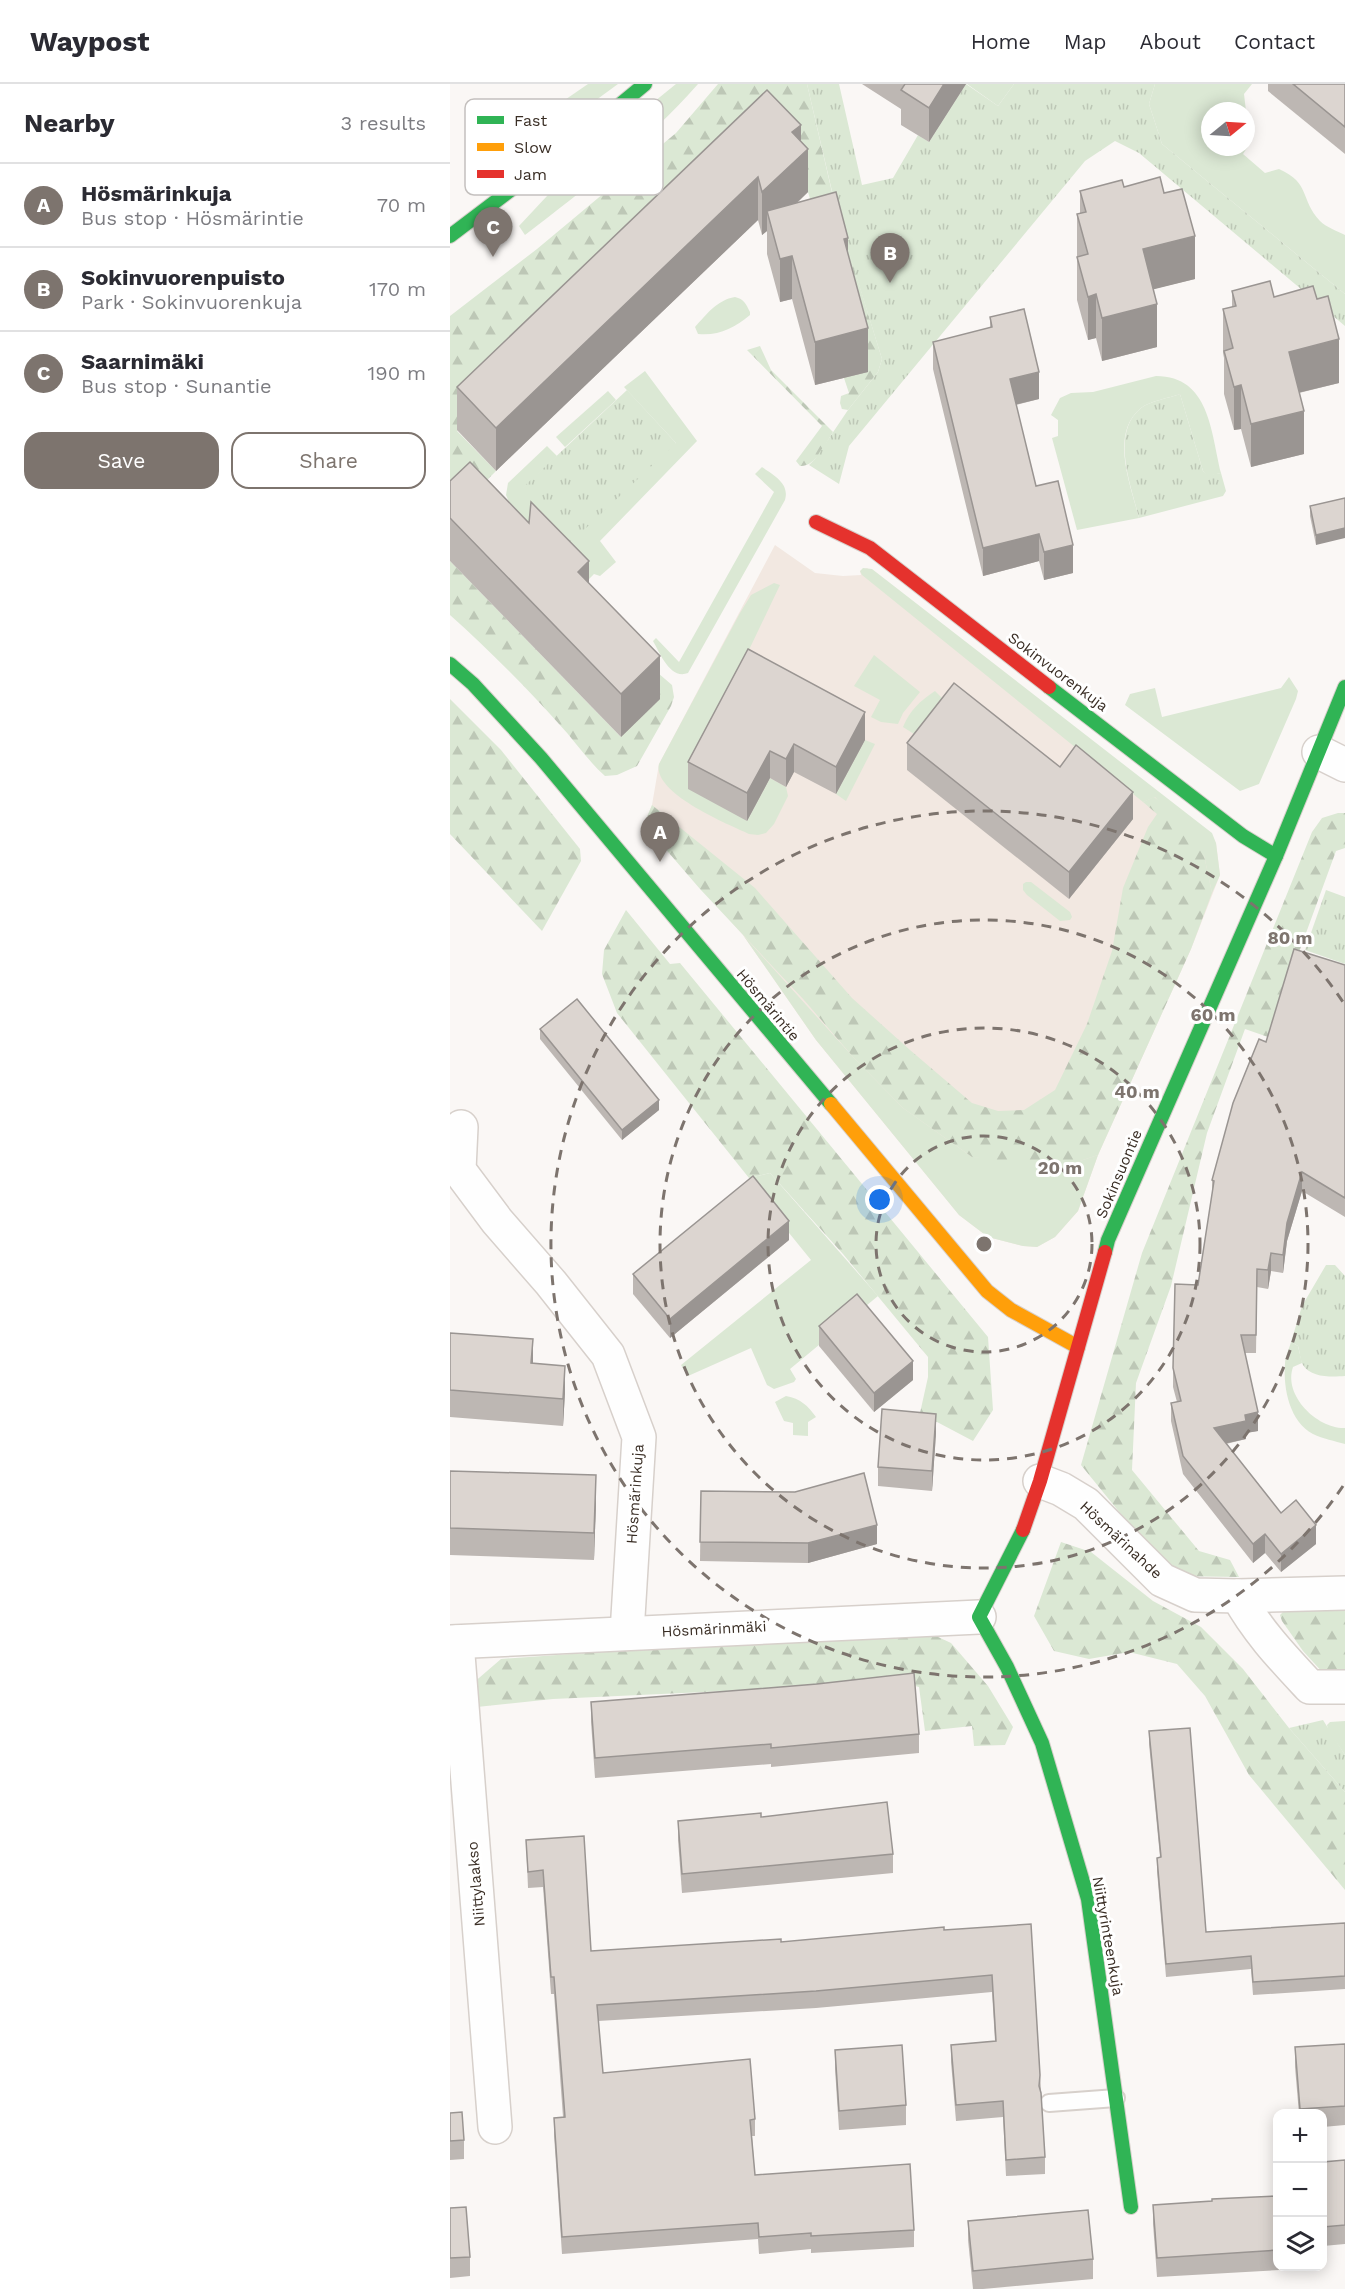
<!DOCTYPE html>
<meta charset="utf-8">
<style>
:root{--surface:#fff;--page:#f7f7f7;--text:#2b2b33;--muted:#7c7c81;--line:#e1e1e2;--accent:#7d746e}
body{margin:0;font-family:"Work Sans",sans-serif;background:var(--page);color:var(--text)}
.controls{position:absolute;right:18px;bottom:18px;display:grid;overflow:hidden;border-radius:12px;box-shadow:0 3px 15px #0003}
.controls button{width:54px;height:54px;display:grid;place-items:center;padding:0;border:0;border-bottom:2px solid var(--line);background:var(--surface);color:var(--text);font:30px sans-serif}
.compass{position:absolute;left:751px;top:18px;width:54px;height:54px;border-radius:50%;background:var(--surface);box-shadow:0 3px 15px #0003;rotate:72deg}
.you{position:absolute;left:430px;top:1116px;width:21px;height:21px;margin:-15px;border:4px solid #fff;border-radius:50%;background:#1a73e8;box-shadow:0 0 0 9px #1a73e833}
.badge{display:grid;place-items:center;width:39px;height:39px;border-radius:50%;background:var(--accent);color:#fff;font-size:20px;font-weight:700}
.pin{position:absolute;translate:-50% -50px;filter:drop-shadow(0 2px 3px #0008)}
.pin::after{content:'';position:absolute;top:32px;width:21px;height:18px;background:inherit;clip-path:polygon(0 0,100% 0,50% 100%)}
.list{margin:0;padding:0;list-style:none}
h2{display:flex;justify-content:space-between;align-items:center;height:78px;margin:0;padding:0 24px;font-size:26px}
h2 small{font-size:20px;font-weight:400;color:var(--muted)}
.list li{display:grid;grid-template-columns:39px 1fr auto;gap:18px;align-items:center;box-sizing:border-box;height:84px;padding:0 24px;border-top:2px solid var(--line)}
.list b{display:block;font-size:22px;white-space:nowrap}
.list p{margin:0;font-size:20px;white-space:nowrap;color:var(--muted)}
.list em{font-size:20px;font-style:normal;color:var(--muted)}
.actions{display:flex;gap:12px;padding:18px 24px}
.actions a{flex:1;padding:14px 0;border:2px solid var(--accent);border-radius:18px;text-align:center;font-size:21px;color:var(--accent)}
.actions .main{background:var(--accent);color:#fff}
.icon{flex:none;width:33px;height:33px;fill:none;stroke:currentColor;stroke-width:2;stroke-linecap:round;stroke-linejoin:round}
.map{position:relative;flex:none;width:895px;height:2205px;overflow:hidden}
header{display:flex;align-items:center;gap:36px;box-sizing:border-box;height:84px;padding:0 30px;background:var(--surface);border-bottom:2px solid var(--line)}
header strong{font-size:28px}
nav{display:flex;gap:33px;margin-inline-start:auto;font-size:21px}
main{display:flex}
aside{flex:1;background:var(--surface)}
.map>svg:first-child{display:block}
.built{fill:#f2e8e1}
.grass{fill:#dbe8d4}
.forest{fill:url(#forest-firs)}
.park{fill:url(#park-tufts)}
.lines{fill:none;stroke-linecap:round;stroke-linejoin:round}
.lane-casing{stroke:#d7d0cb;stroke-width:20}
.street-casing{stroke:#d7d0cb;stroke-width:36}
.fast-casing{stroke:#d7d0cb;stroke-width:16}
.slow-casing{stroke:#d7d0cb;stroke-width:16}
.jam-casing{stroke:#d7d0cb;stroke-width:16}
.lane{stroke:#fefefe;stroke-width:16}
.street{stroke:#fefefe;stroke-width:33}
.fast{stroke:#30b455;stroke-width:14}
.slow{stroke:#ff9f0a;stroke-width:14}
.jam{stroke:#e5322d;stroke-width:14}
.wall{fill:#bdb7b3}
.shaded-wall{fill:#9a9592}
.building{fill:#dcd5d0;stroke:#9a9592;stroke-width:1.5}
.ring{fill:none;stroke:#7d746e;stroke-width:3;stroke-dasharray:10 8}
.labels{text-anchor:middle;stroke-width:6;stroke-linejoin:round;paint-order:stroke}
.street-label{font-size:15px;fill:#3a2e25;stroke:#fff}
.key{fill:#fff;stroke:#c4c0be;stroke-width:1.5}
.key-label{font-size:16px;fill:#3a2e25}
.centre{fill:#7d746e;stroke:#fff;stroke-width:3}
.ring-label{font-size:18px;text-anchor:middle;font-weight:bold;fill:#7d746e;stroke:#fff;stroke-width:6;stroke-linejoin:round;paint-order:stroke}
</style>
<header>
<strong>Waypost</strong>
<nav><a>Home</a><a>Map</a><a>About</a><a>Contact</a></nav>
</header>
<main>
<aside>
<h2>Nearby<small>3 results</small></h2>
<ul class="list">
<li><span class="badge">A</span><div><b>Hösmärinkuja</b><p>Bus stop · Hösmärintie</p></div><em>70 m</em></li>
<li><span class="badge">B</span><div><b>Sokinvuorenpuisto</b><p>Park · Sokinvuorenkuja</p></div><em>170 m</em></li>
<li><span class="badge">C</span><div><b>Saarnimäki</b><p>Bus stop · Sunantie</p></div><em>190 m</em></li>
</ul>
<div class="actions"><a class="main">Save</a><a>Share</a></div>
</aside>
<div class="map">
<svg width="895" height="2205" viewBox="0 0 895 2205">
<defs>
<pattern id="forest-firs" width="22" height="20" patternUnits="userSpaceOnUse" patternTransform="scale(1.5)"><rect width="22" height="20" fill="#dbe8d4"/><path d="M5 1l3.5 6h-7zM16 11l3.5 6h-7z" fill="#bdc7b6"/></pattern>
<pattern id="park-tufts" width="24" height="20" patternUnits="userSpaceOnUse" patternTransform="scale(1.5)"><rect width="24" height="20" fill="#dbe8d4"/><path d="M3 7l-1-3M5 7V3M7 7l1-3M15 17l-1-3M17 17v-4M19 17l1-3" fill="none" stroke="#bdc7b6"/></pattern>
</defs>
<rect width="100%" height="100%" fill="#faf7f5"/>
<polygon class="built" points="325,461 365,489 393,492 411,491 410,487 417,484 766,759 770,791 741,865 648,1071 628,1127 605,1153 587,1163 573,1162 538,1153 509,1131 366,956 293,851 194,740 202,721 209,680"/>
<g class="grass">
<polygon points="138,0 168,0 127,30 33,80 29,75"/>
<path d="M226 0H248C197 58 136 104 75 151L69 142 125 82Z"/>
<polygon points="517,0 564,0 548,22"/>
<path d="M705 0H802L794 10 796 27H760V63H796V31L799 61 793 70 815 89 829 85C861 99 850 116 870 137 876 143 887 147 895 151V210L712 60 699 20Z"/>
<path d="M285 213C294 215 296 220 300 228V231C284 244 269 252 248 250L245 243C257 230 267 216 285 213Z"/>
<polygon points="195,287 247,357 150,457 166,478 150,492 144,490 139,495 134,495 59,418 56,411 58,399 97,362 107,372 69,408 226,359 174,303"/>
<path d="M706 292C760 292 761 349 771 389L758 392 753 387 730 310C719 314 700 317 691 324 659 350 681 402 689 434L627 446 602 354 608 352V336L601 331 610 314 621 309 643 308Z"/>
<polygon points="158,307 166,316 115,363 106,353"/>
<path d="M312 383C323 391 340 399 335 416L238 589C220 596 210 569 203 557L206 554 229 578 324 408 305 390Z"/>
<polygon points="413,484 422,485 762,749 766,759 770,791 762,809 754,771 705,713 693,718 412,491 410,487"/>
<path d="M324 499 330 501 297 570V737L320 694 336 703 338 712 324 740 316 749 308 751 299 750C277 740 202 709 209 680L290 529 301 511Z"/>
<polygon points="424,571 470,608 453,629 448,640 431,638 421,633 430,616 404,602"/>
<polygon points="839,593 848,607 846,615 809,700 790,707 675,621 680,610 705,604 712,633 831,604"/>
<path d="M485 607 493 615 464 650 453 643C460 626 470 617 485 607Z"/>
<polygon points="415,656 425,660 396,717 386,710"/>
<polygon points="576,798 581,798 620,828 622,833 620,836 610,837 577,811 573,806 573,800"/>
<polygon points="293,851 404,974 453,1024 522,1073 627,1078 648,1071 628,1127 605,1153 587,1163 573,1162 538,1153 509,1131 366,956"/>
<polygon points="320,1089 428,1212 340,1285 346,1295 344,1298 324,1305 317,1301 301,1264 238,1292 231,1281 361,1176 335,1144 299,1094"/>
<path d="M841 1258 848 1262 852 1279 843 1283C833 1312 868 1345 895 1344V1360C885 1357 873 1355 863 1350 840 1338 833 1305 835 1280 835 1273 839 1265 841 1258Z"/>
<path d="M336 1312C351 1315 357 1321 366 1333L358 1338V1352L343 1351V1339L334 1337 325 1318Z"/>
<polygon points="895,1637 895,1671 878,1646 877,1641 880,1638"/>
</g>
<g class="forest">
<polygon points="268,0 357,0 384,117 363,125 358,108 342,92 7,347 46,387 35,398 0,400 0,232 87,165 226,49"/>
<polygon points="390,138 432,275 428,288 398,326 392,325 390,319 391,312 399,309 394,294 417,287"/>
<path d="M310 262 321 286 383 348C375 360 366 383 350 382L346 377 372 342 297 266Z"/>
<path d="M0 477 171 653 208 589 222 601 224 613 221 622 187 682 167 691 155 692C137 676 125 657 109 640 75 602 38 565 0 531Z"/>
<polygon points="0,615 51,666 130,765 131,777 92,847 0,750"/>
<polygon points="704,713 735,738 754,771 762,809 741,865 648,1071 627,1078 579,1080 522,1073 453,1024 404,974 354,916 250,805 194,740 202,721 305,804 402,914 460,966 522,1019 548,1027 574,1026 605,1006 637,940 662,867 673,804 698,743 707,730 693,718"/>
<polygon points="888,729 895,729 895,764 886,767 818,953 795,945 757,1049 721,1202 686,1299 682,1386 749,1467 780,1476 789,1493 725,1492 714,1483 631,1381 692,1169 862,748 872,734"/>
<polygon points="176,826 220,880 230,879 538,1253 543,1326 523,1357 470,1329 478,1293 478,1273 393,1170 320,1089 299,1094 167,929 152,890 154,866"/>
<polygon points="611,1458 641,1468 703,1517 751,1543 793,1585 839,1644 895,1708 895,1806 799,1691 755,1612 727,1580 679,1568 639,1575 604,1567 584,1532"/>
<polygon points="866,1520 895,1523 895,1588 875,1591 853,1567 832,1537 830,1531 833,1528"/>
<polygon points="471,1545 501,1559 538,1602 563,1643 555,1661 524,1662 522,1642 475,1647 469,1603 453,1599 103,1615 27,1623 22,1600 51,1575"/>
</g>
<g class="park">
<polygon points="357,0 389,0 412,101 443,94 468,51 479,58 516,0 548,22 564,0 705,0 699,20 712,60 895,210 895,242 689,69 665,57 635,77 399,362 389,400 359,381 365,375 398,326 428,288 432,275 388,133"/>
<polygon points="177,306 226,359 118,461 68,408"/>
<path d="M730 310 753 387 758 391 771 389 776 407 773 412 689 434C681 402 660 349 691 324 700 317 719 314 730 310Z"/>
<polygon points="876,806 895,813 895,880 855,866"/>
<path d="M876 1181H885L895 1192V1292C882 1293 861 1294 853 1281 850 1276 850 1268 848 1262L841 1258 852 1222Z"/>
<polygon points="873,1636 895,1671 895,1708 839,1644"/>
</g>
<g class="lines">
<defs>
<polyline id="lane" points="599,2019 666,2014"/>
<g id="street">
<polyline points="869,668 895,681"/>
<polyline points="11,1043 9,1086 47,1137 101,1199 158,1271 189,1353 177,1549"/>
<polyline points="590,1397 611,1405 636,1420 712,1496 745,1511 788,1512 895,1509"/>
<path d="M788 1512C807 1547 833 1574 860 1603H895"/>
<polyline points="0,1558 529,1533"/>
<polyline points="7,1558 45,2043"/>
</g>
<g id="fast">
<polyline points="0,152 137,48 195,0"/>
<polyline points="0,580 23,600 91,674 381,1020"/>
<polyline points="599,603 793,752 826,772"/>
<polyline points="655,1168 658,1156 826,772 895,603"/>
<polyline points="573,1446 529,1533 557,1583 592,1659 638,1815 681,2123"/>
</g>
<polyline id="slow" points="381,1020 537,1207 561,1226 628,1263"/>
<g id="jam">
<polyline points="366,438 420,464 599,603"/>
<polyline points="573,1446 590,1397 655,1168"/>
</g>
</defs>
<use href="#lane" class="lane-casing"/>
<use href="#street" class="street-casing"/>
<use href="#fast" class="fast-casing"/>
<use href="#slow" class="slow-casing"/>
<use href="#jam" class="jam-casing"/>
<use href="#lane" class="lane"/>
<use href="#street" class="street"/>
<use href="#fast" class="fast"/>
<use href="#slow" class="slow"/>
<use href="#jam" class="jam"/>
</g>
<g class="wall">
<polygon points="412,0 516,0 479,58 451,41 451,25"/>
<polygon points="818,0 895,0 895,70 818,7"/>
<polygon points="351,57 358,108 347,119 398,173 418,288 365,301 342,215 330,218 317,170 317,147 312,151 308,136 46,387 7,346 7,303"/>
<polygon points="674,103 714,109 745,195 703,205 707,263 652,277 646,254 638,256 627,216 627,130 630,130 630,107"/>
<polygon points="782,207 824,213 889,299 849,309 854,370 801,383 791,345 784,346 774,310 774,274 773,269 773,225 782,223"/>
<polygon points="540,233 589,315 566,321 586,402 623,489 594,496 589,477 533,492 483,285 483,258 540,244"/>
<polygon points="0,397 79,439 139,499 210,615 171,653 0,477"/>
<polygon points="895,414 866,461 860,432 860,422"/>
<polygon points="298,565 415,656 386,710 344,688 336,703 320,694 297,737 238,705 238,678"/>
<polygon points="457,659 610,683 683,735 619,815 457,686"/>
<polygon points="895,881 895,1133 852,1107 837,1157 833,1189 821,1187 818,1205 807,1203 806,1269 795,1269 808,1347 796,1349 796,1355 776,1360 831,1429 866,1460 831,1488 815,1469 803,1479 733,1390 721,1337 721,1319 727,1318 723,1303 723,1284 748,1201 762,1110 762,1096 816,958"/>
<polygon points="90,945 209,1026 172,1056 90,955"/>
<polygon points="339,1156 220,1254 183,1210 183,1190"/>
<polygon points="369,1242 463,1296 424,1328 369,1262"/>
<polygon points="0,1249 83,1280 115,1309 113,1342 0,1333"/>
<polygon points="486,1349 482,1407 428,1402 428,1383"/>
<polygon points="0,1387 146,1418 144,1476 0,1471"/>
<polygon points="251,1407 345,1408 427,1460 358,1479 250,1477"/>
<polygon points="141,1618 469,1650 469,1669 321,1683 321,1680 145,1694 141,1638"/>
<polygon points="699,1647 756,1848 895,1839 895,1905 803,1911 801,1885 716,1893 707,1787 707,1774 710,1773 699,1660"/>
<polygon points="311,1733 443,1770 443,1789 232,1809 228,1756 228,1737"/>
<polygon points="76,1756 141,1867 331,1858 581,1840 595,2073 595,2090 556,2092 553,2033 506,2037 501,1978 501,1961 545,1957 542,1908 366,1924 148,1937 153,1989 305,2035 305,2052 302,2052 305,2091 464,2146 464,2163 361,2169 361,2165 309,2170 308,2155 112,2170 104,2051 104,2034 113,2033 104,1910 101,1910 93,1803 78,1804"/>
<polygon points="895,1960 895,2041 873,2043 873,2030 849,2030 845,1983 845,1963"/>
<polygon points="385,1966 456,2021 456,2041 389,2046 385,1985"/>
<polygon points="0,2029 14,2056 14,2075 0,2076"/>
<polygon points="895,2076 895,2160 873,2162 873,2078"/>
<polygon points="828,2112 828,2182 829,2182 829,2186 707,2193 703,2140 703,2121"/>
<polygon points="0,2124 20,2173 20,2192 0,2194"/>
<polygon points="518,2137 643,2175 643,2195 533,2205 523,2205 518,2156"/>
</g>
<g class="shaded-wall">
<polygon points="494,0 516,0 479,58 479,24"/>
<polygon points="351,41 351,72 358,65 358,108 321,143 317,127 317,147 312,151 312,108 342,48"/>
<polygon points="308,93 308,136 46,387 46,344"/>
<polygon points="745,152 745,195 693,208 693,165"/>
<polygon points="398,154 398,197 394,155"/>
<polygon points="342,172 342,215 330,218 330,175"/>
<polygon points="646,210 646,254 638,256 638,213"/>
<polygon points="707,220 707,263 652,277 652,234"/>
<polygon points="418,244 418,288 365,301 365,258"/>
<polygon points="889,255 889,299 839,311 839,268"/>
<polygon points="589,288 589,315 560,322 560,295"/>
<polygon points="791,301 791,345 784,346 784,303"/>
<polygon points="854,327 854,370 801,383 801,340"/>
<polygon points="895,444 895,454 866,461 866,451"/>
<polygon points="589,450 589,477 533,492 533,464"/>
<polygon points="623,461 623,489 594,496 594,468"/>
<polygon points="139,477 139,520 128,488"/>
<polygon points="210,572 210,615 171,653 171,610"/>
<polygon points="415,628 415,656 386,710 386,683"/>
<polygon points="344,660 344,688 336,703 336,675"/>
<polygon points="320,667 320,694 297,737 297,709"/>
<polygon points="683,708 683,735 619,815 619,788"/>
<polygon points="209,1016 209,1026 172,1056 172,1046"/>
<polygon points="852,1088 852,1107 837,1157 833,1189 833,1171 837,1139"/>
<polygon points="339,1137 339,1156 220,1254 220,1235"/>
<polygon points="821,1169 821,1187 818,1205 818,1186"/>
<polygon points="83,1255 83,1282 81,1279"/>
<polygon points="463,1277 463,1296 424,1328 424,1309"/>
<polygon points="115,1282 115,1309 113,1342 113,1315"/>
<polygon points="808,1328 808,1347 796,1349 796,1355 764,1362 764,1344 795,1331"/>
<polygon points="486,1330 486,1349 482,1407 482,1387"/>
<polygon points="146,1391 146,1418 144,1476 144,1449"/>
<polygon points="427,1441 427,1460 358,1479 358,1459"/>
<polygon points="866,1441 866,1460 831,1488 831,1470"/>
<polygon points="815,1450 815,1469 803,1479 803,1460"/>
</g>
<g class="building">
<polygon points="455,0 494,0 479,24 451,6"/>
<polygon points="843,0 895,0 895,43"/>
<polygon points="317,6 351,41 342,48 358,65 312,108 308,93 46,344 7,303"/>
<polygon points="710,93 714,109 732,105 745,152 693,165 707,220 652,234 646,210 638,213 627,173 638,170 627,130 636,128 630,107 672,96 674,103"/>
<polygon points="386,108 398,154 394,155 418,244 365,258 342,172 330,175 317,127"/>
<polygon points="820,197 824,213 863,202 867,215 878,212 889,255 839,268 854,327 801,340 791,301 784,303 774,267 783,264 773,225 786,222 782,207"/>
<polygon points="574,225 589,288 560,295 586,402 608,397 623,461 594,468 589,450 533,464 483,258 542,243 540,233"/>
<polygon points="20,378 79,439 81,418 139,477 128,488 210,572 171,610 0,434 0,397"/>
<polygon points="895,414 895,444 866,451 860,422"/>
<polygon points="298,565 415,628 386,683 344,660 336,675 320,667 297,709 238,678"/>
<polygon points="504,599 610,683 626,661 683,708 619,788 457,659"/>
<polygon points="844,865 895,881 895,1114 852,1088 837,1139 833,1171 821,1169 818,1186 807,1185 806,1251 791,1251 808,1328 795,1331 796,1337 764,1344 831,1429 846,1416 866,1441 831,1470 815,1450 803,1460 733,1372 721,1319 731,1317 723,1284 725,1200 748,1201 764,1097 762,1096 783,1019 809,955 816,958"/>
<polygon points="127,915 209,1016 172,1046 90,945"/>
<polygon points="303,1092 339,1137 220,1235 183,1190"/>
<polygon points="407,1210 463,1277 424,1309 369,1242"/>
<polygon points="0,1249 83,1255 81,1279 115,1282 113,1315 0,1306"/>
<polygon points="432,1325 486,1330 482,1387 428,1383"/>
<polygon points="0,1387 146,1391 144,1449 0,1444"/>
<polygon points="414,1389 427,1441 358,1459 250,1458 251,1407 345,1408"/>
<polygon points="464,1589 469,1650 321,1664 321,1660 145,1674 141,1618 367,1600"/>
<polygon points="740,1644 756,1848 895,1839 895,1892 803,1898 801,1872 716,1880 707,1774 711,1773 699,1647"/>
<polygon points="437,1718 443,1770 232,1790 228,1737 311,1729 311,1733"/>
<polygon points="134,1752 141,1867 331,1855 331,1858 494,1843 494,1846 581,1840 590,1991 589,2002 591,2009 595,2073 556,2076 553,2017 506,2021 501,1961 546,1957 542,1891 366,1907 147,1921 153,1989 300,1975 305,2035 300,2036 305,2091 460,2080 464,2146 361,2152 361,2149 309,2153 308,2139 112,2153 104,2034 115,2033 104,1893 101,1893 93,1786 78,1788 76,1756"/>
<polygon points="895,1960 895,2022 850,2025 845,1963"/>
<polygon points="452,1961 456,2021 389,2027 385,1966"/>
<polygon points="12,2028 14,2056 0,2057 0,2029"/>
<polygon points="895,2076 895,2141 873,2143 873,2078"/>
<polygon points="828,2112 828,2166 707,2174 703,2121 762,2117 762,2115"/>
<polygon points="16,2123 20,2173 0,2174 0,2124"/>
<polygon points="638,2126 643,2175 523,2187 518,2137"/>
</g>
<g class="ring">
<circle cx="534" cy="1160" r="108"/>
<circle cx="534" cy="1160" r="216"/>
<circle cx="534" cy="1160" r="324"/>
<path d="M893 1402A433 433 0 1 1 893 918"/>
</g>
<g class="labels">
<g class="street-label">
<text transform="translate(608 588) rotate(37)" y="5">Sokinvuorenkuja</text>
<text transform="translate(318 921) rotate(50)" y="5">Hösmärintie</text>
<text transform="translate(669 1090) rotate(-67)" y="5">Sokinsuontie</text>
<text transform="translate(185 1410) rotate(-86)" y="5">Hösmärinkuja</text>
<text transform="translate(671 1456) rotate(43)" y="5">Hösmärinahde</text>
<text transform="translate(264 1545) rotate(-3)" y="5">Hösmärinmäki</text>
<text transform="translate(26 1800) rotate(-95)" y="5">Niittylaakso</text>
<text transform="translate(658 1852) rotate(80)" y="5">Niittyrinteenkuja</text>
</g>
</g>
<rect x="15" y="15" width="198" height="96" rx="9" class="key"/>
<rect x="27" y="32" width="27" height="8" fill="#30b455"/>
<rect x="27" y="59" width="27" height="8" fill="#ff9f0a"/>
<rect x="27" y="86" width="27" height="8" fill="#e5322d"/>
<g class="key-label">
<text x="64" y="42">Fast</text>
<text x="64" y="69">Slow</text>
<text x="64" y="96">Jam</text>
</g>
<circle cx="534" cy="1160" r="9" class="centre"/>
<g class="ring-label">
<text x="840" y="860">80 m</text>
<text x="763" y="937">60 m</text>
<text x="687" y="1014">40 m</text>
<text x="610" y="1090">20 m</text>
</g>
</svg>
<div class="controls">
<button>+</button>
<button>−</button>
<button><svg class="icon" aria-label="layers" viewBox="0 0 24 24"><path d="M12 4l9 5-9 5-9-5zM3 14l9 5 9-5"/></svg></button>
</div>
<svg class="compass" viewBox="-18 -18 36 36"><path d="M0-13l5 13h-10z" fill="#e53935"/><path d="M0 13l5-13h-10z" fill="#7c7c81"/></svg>
<div class="you"></div>
<div class="pin badge" style="left:210px;top:778px">A</div>
<div class="pin badge" style="left:440px;top:199px">B</div>
<div class="pin badge" style="left:43px;top:173px">C</div>
</div>
</main>
